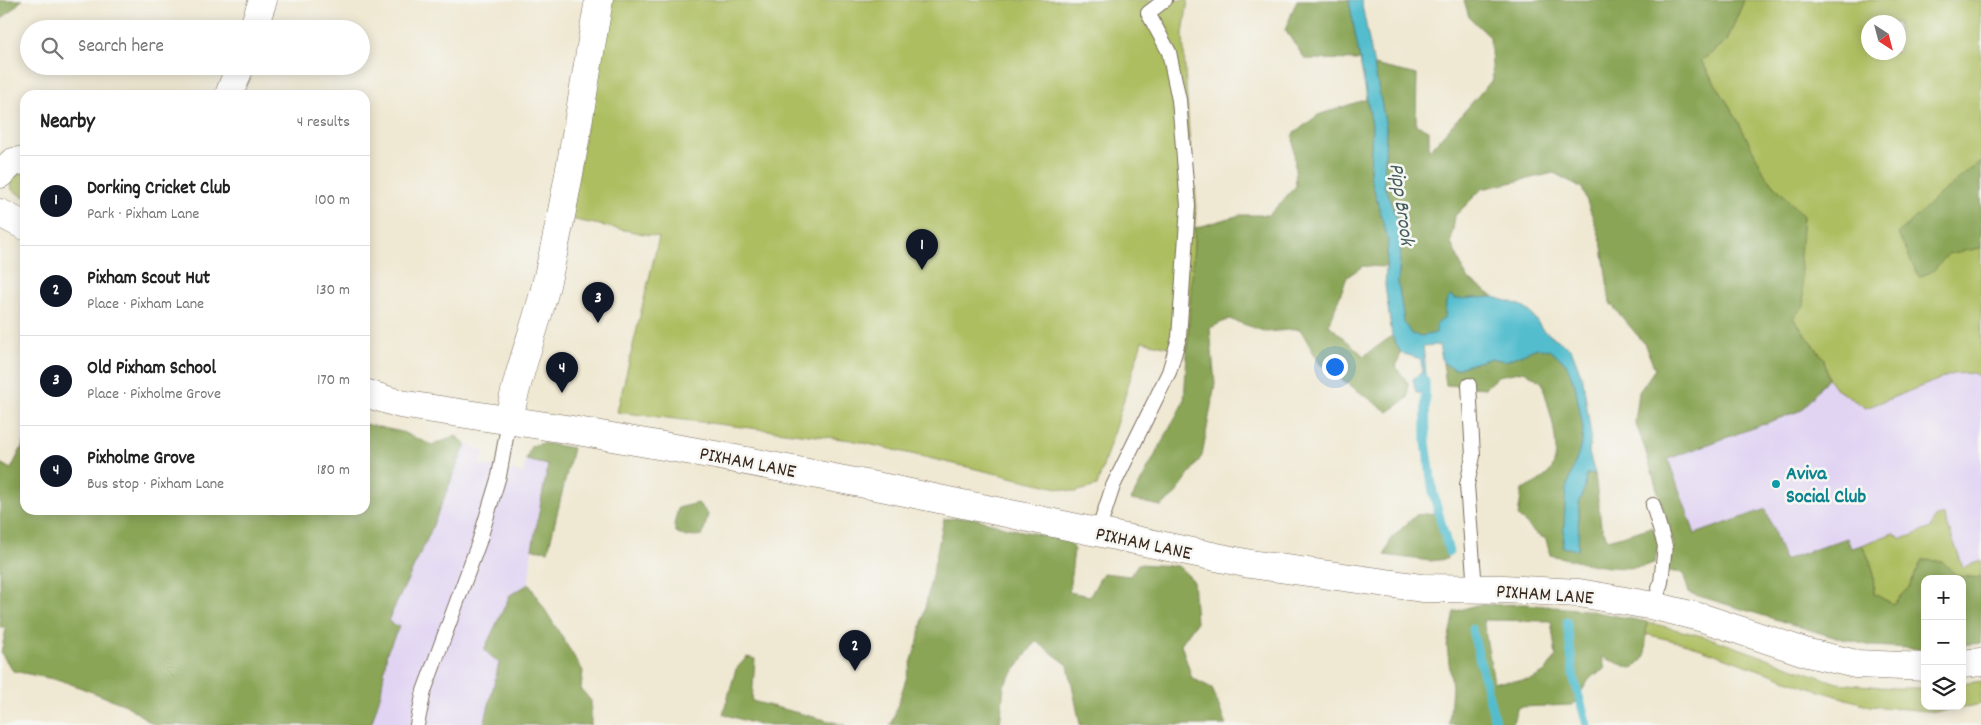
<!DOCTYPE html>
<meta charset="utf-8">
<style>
:root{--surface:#fff;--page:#f2f2f2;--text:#222;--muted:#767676;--line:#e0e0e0;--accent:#111827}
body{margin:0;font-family:Dekko,sans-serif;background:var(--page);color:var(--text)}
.controls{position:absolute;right:15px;bottom:15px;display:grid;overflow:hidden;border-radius:10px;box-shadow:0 2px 12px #0003}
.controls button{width:45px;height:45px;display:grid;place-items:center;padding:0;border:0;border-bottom:1px solid var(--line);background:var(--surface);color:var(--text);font:25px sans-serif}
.compass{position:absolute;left:1861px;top:15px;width:45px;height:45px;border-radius:50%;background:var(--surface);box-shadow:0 2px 12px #0003;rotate:144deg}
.you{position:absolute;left:1334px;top:366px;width:18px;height:18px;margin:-12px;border:4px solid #fff;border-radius:50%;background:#1a73e8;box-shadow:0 0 0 8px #1a73e833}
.badge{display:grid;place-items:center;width:32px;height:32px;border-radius:50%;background:var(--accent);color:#fff;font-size:16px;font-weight:700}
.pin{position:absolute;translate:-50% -41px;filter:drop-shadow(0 1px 2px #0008)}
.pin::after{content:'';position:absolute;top:26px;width:18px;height:15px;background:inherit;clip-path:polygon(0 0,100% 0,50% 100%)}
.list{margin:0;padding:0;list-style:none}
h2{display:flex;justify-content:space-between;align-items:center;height:65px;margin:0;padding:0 20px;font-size:21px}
h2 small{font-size:16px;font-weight:400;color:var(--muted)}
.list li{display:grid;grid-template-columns:32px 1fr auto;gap:15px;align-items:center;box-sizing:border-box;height:90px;padding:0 20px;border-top:1px solid var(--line)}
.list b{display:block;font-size:19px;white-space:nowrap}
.list p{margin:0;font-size:16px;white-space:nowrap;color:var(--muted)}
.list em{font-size:16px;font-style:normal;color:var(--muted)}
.icon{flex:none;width:28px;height:28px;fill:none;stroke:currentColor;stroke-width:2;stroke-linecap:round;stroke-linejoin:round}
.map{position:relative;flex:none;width:1981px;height:725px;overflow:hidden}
.search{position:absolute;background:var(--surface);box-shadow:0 2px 12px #0003;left:20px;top:20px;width:350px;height:55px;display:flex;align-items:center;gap:12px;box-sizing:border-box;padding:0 18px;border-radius:28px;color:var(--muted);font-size:19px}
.panel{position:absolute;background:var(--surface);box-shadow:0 2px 12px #0003;left:20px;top:90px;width:350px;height:425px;border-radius:15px}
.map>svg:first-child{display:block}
.built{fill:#e1d4f3;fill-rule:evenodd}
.green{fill:#adbe61;stroke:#747440;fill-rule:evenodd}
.forest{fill:#8aa557;stroke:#62683a;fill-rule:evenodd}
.water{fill:#52bdce;stroke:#467476}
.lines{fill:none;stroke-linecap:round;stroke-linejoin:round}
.stream{stroke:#52bdce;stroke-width:9}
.service-casing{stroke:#7a6c5d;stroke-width:16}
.minor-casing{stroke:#7a6c5d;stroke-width:29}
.secondary-casing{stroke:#7a6c5d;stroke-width:29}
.service{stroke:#fff;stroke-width:14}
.minor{stroke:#fff;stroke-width:28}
.secondary{stroke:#fff;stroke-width:28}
.culture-dot{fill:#0f9aa8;stroke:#f6f6f2;stroke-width:2}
.labels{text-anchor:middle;stroke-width:5;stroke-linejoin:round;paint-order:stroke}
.street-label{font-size:20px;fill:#3b2a1e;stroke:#f6f6f2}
.culture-label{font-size:20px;font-weight:bold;fill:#0d838f;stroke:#f6f6f2;text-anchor:start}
.water-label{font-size:21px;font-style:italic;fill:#435d5c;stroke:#f6f6f2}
</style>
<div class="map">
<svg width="1981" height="725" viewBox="0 0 1981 725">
<rect width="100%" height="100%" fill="#f6f6f2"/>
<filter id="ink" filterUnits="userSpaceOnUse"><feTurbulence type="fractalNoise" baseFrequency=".02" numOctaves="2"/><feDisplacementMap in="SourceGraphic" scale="10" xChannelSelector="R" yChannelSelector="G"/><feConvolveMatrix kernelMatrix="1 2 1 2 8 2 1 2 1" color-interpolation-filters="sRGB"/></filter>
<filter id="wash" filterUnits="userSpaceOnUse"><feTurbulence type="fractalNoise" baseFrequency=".0096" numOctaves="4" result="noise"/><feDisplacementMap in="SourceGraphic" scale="20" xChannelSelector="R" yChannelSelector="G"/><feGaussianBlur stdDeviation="1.12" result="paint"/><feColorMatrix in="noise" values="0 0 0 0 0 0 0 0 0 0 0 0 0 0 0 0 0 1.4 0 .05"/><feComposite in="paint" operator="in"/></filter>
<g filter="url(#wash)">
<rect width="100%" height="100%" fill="#efe8d2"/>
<g class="built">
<path d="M1538 0H1981V643L1962 645V579H1925V649L1872 646 1830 636 1689 593 1695 535 1635 422 1639 392 1655 369 1644 343 1610 303 1601 240 1582 188 1554 173ZM1868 22H1898V52H1868Z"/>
<polygon points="466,444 485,452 480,465 523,473 526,460 548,465 532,549 529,584 583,671 581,689 591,701 591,725 371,725 381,693 387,652 399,627 387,621 429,535"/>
</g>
<g class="green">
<polygon points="608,0 1188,0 1183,34 1189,134 1196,200 1190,326 1186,351 1142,341 1097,486 1075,492 851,440 617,412 659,237 570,219"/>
<path d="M1744 0H1981V377L1973 373 1953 374 1866 408 1836 389 1828 378 1824 359 1793 318 1803 216 1766 176 1735 115 1701 61 1727 41ZM1868 22H1898V52H1868Z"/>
<polygon points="25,172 25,197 12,190 11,180 19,173"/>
<polygon points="1944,515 1963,567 1981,561 1981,578 1957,576 1942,561 1922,560 1909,587 1893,604 1874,594 1873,567 1862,545 1893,533 1902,539 1931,528 1934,518"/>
<polygon points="1647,622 1710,638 1837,683 1894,688 1925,688 1925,706 1962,706 1962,684 1981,681 1981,704 1939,712 1870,706 1807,687 1687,644 1645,634"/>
</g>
<g class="forest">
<polygon points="0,0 22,0 0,21"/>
<polygon points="1297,0 1349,0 1360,60 1305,59 1285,30"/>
<polygon points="1464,0 1744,0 1727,41 1701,61 1735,115 1766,176 1803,216 1800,256 1804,306 1793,318 1824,359 1828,378 1802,410 1668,459 1695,534 1766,509 1784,560 1847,538 1851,548 1862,545 1873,567 1874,594 1893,604 1909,587 1922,560 1942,561 1957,576 1981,578 1981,643 1962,645 1962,579 1925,579 1925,649 1872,646 1830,636 1689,593 1683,573 1667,571 1674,546 1645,449 1635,422 1639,392 1655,369 1644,343 1610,303 1601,240 1582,188 1554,173 1482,189 1455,216 1451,243 1467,278 1494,297 1456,299 1446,302 1445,317 1436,333 1422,336 1410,334 1404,322 1398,282 1402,234 1384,185 1386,127 1374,65 1417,75 1416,125 1429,130 1429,151 1493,79 1490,37 1469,17"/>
<polygon points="1367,99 1372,125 1370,175 1388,241 1386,267 1363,266 1347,277 1329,325 1364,356 1392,336 1401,353 1396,367 1408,383 1408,398 1388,412 1320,364 1300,329 1266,332 1229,319 1210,328 1215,384 1202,456 1174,496 1161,506 1131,500 1184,401 1195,228 1240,215 1269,215 1296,186 1293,134 1318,115"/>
<polygon points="1981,161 1981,248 1948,254 1933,271 1919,277 1898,234 1940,194"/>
<path d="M1537 348 1549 349 1566 363 1575 385 1583 428 1582 442 1566 490 1563 547 1578 549 1579 502 1585 487 1586 474H1595L1601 525 1608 540 1652 527 1660 544 1654 563C1624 575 1581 562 1550 555L1546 539 1536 534 1518 516 1522 490C1531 485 1545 479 1551 470 1564 449 1547 404 1542 382L1524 371 1498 376 1485 388 1446 385 1443 363 1455 369 1491 358 1505 361Z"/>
<polygon points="365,424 402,432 432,445 456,436 466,444 429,535 388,621 399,627 387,652 381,693 371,725 154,725 126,705 63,681 13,671 1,653 6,629 0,627 0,463 11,469 25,441 25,510 365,510"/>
<polygon points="543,443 573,448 548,551 532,549 548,465 526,460 531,446"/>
<polygon points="698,503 708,514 703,535 686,537 676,532 674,525 678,508"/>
<polygon points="1435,513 1447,559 1430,561 1385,555 1391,539 1416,515"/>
<polygon points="971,517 1008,528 1069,541 1074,550 1069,592 1090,596 1103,573 1130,576 1138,564 1178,566 1193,580 1196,623 1181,644 1192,678 1212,688 1226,725 1079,725 1080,724 1068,665 1036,641 1004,685 1000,725 889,725 892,723 918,641 944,519"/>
<polygon points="529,584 583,671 581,689 591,701 591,725 484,725 499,663 484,650 510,595"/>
<path d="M1526 604 1586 610 1647 622 1645 657 1633 669 1602 657 1605 669 1590 678 1573 705 1518 707 1512 725H1449L1452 687 1447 646 1454 612 1476 605ZM1483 620 1551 621 1556 656 1545 672 1531 680 1494 682Z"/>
<polygon points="747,657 755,659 752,701 845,725 759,725 723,714 736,669"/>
</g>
<polygon class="water" points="1349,0 1361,0 1386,127 1384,185 1402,234 1398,282 1404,322 1411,334 1422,336 1436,333 1436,325 1445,317 1446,302 1450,296 1456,299 1494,297 1520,305 1530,312 1543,330 1571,349 1583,380 1591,435 1589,453 1595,474 1586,474 1585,487 1579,502 1578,550 1563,547 1563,543 1566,490 1582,442 1583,428 1575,385 1566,363 1549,350 1537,348 1505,361 1491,358 1455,369 1443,363 1439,345 1423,346 1428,393 1416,393 1413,379 1422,372 1421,359 1401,353 1392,336 1385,285 1388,241 1370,175 1372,125"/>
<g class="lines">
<g class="stream">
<polyline points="1425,381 1426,443 1433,492 1449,552"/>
<polyline points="1567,622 1574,679 1587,725"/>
<polyline points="1472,629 1496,725"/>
</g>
</g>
</g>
<g filter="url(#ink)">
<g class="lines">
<defs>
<g id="service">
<polyline points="1469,385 1473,456 1467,485 1475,589"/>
<polyline points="1653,505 1665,546 1661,582 1654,606"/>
<polyline points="1098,532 1113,486 1169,372 1179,338 1188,206 1179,100 1169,52 1148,13 1165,0"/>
<polyline points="417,725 424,691 479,542 499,476 509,421"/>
</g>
<g id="minor">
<polyline points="253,29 263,0"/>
<polyline points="229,95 240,66"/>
<polyline points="0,174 13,162 25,160"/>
<path d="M509 421C516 376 534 333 545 289 568 194 582 96 599 0"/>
</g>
<g id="secondary">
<polyline points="0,213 25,226"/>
<polyline points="365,393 400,404 566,429 715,455 886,488 1250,564 1422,588 1504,589 1579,593 1654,606 1703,618 1808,653 1856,664 1925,667"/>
<polyline points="1962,664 1981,662"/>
</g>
</defs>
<use href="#service" class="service-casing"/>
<use href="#minor" class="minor-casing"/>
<use href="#secondary" class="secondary-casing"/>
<use href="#service" class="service"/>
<use href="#minor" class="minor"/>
<use href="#secondary" class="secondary"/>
</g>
</g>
<circle class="culture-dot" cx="1776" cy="484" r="5"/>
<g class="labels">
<g class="street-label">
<text transform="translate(748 461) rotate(11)" y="7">PIXHAM LANE</text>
<text transform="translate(1144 542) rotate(12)" y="7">PIXHAM LANE</text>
<text transform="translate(1545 593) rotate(4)" y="7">PIXHAM LANE</text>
</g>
<g class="culture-label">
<text x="1786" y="479">Aviva<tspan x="1786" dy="23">Social Club</tspan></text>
</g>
<g class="water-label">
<text transform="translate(1403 204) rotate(82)" y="7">Pipp Brook</text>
</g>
</g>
</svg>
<div class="controls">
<button>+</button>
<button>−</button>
<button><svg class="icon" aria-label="layers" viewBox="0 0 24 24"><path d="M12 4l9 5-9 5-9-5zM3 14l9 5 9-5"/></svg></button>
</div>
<svg class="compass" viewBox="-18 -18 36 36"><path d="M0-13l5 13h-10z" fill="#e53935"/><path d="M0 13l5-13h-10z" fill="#767676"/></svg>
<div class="you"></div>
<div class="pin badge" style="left:922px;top:270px">1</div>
<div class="pin badge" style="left:855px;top:671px">2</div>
<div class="pin badge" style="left:598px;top:323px">3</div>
<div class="pin badge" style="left:562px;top:393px">4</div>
<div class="search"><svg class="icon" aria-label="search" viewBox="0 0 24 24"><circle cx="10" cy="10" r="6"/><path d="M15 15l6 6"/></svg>Search here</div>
<section class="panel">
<h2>Nearby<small>4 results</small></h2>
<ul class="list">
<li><span class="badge">1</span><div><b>Dorking Cricket Club</b><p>Park · Pixham Lane</p></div><em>100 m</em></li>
<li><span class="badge">2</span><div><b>Pixham Scout Hut</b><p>Place · Pixham Lane</p></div><em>130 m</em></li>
<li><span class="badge">3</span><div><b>Old Pixham School</b><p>Place · Pixholme Grove</p></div><em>170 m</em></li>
<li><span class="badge">4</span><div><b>Pixholme Grove</b><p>Bus stop · Pixham Lane</p></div><em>180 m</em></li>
</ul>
</section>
</div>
